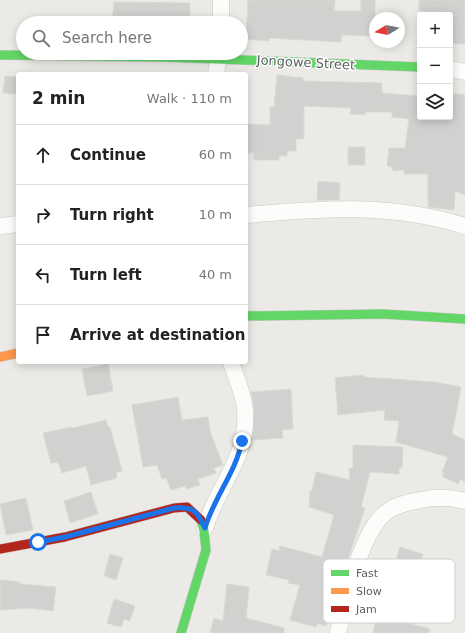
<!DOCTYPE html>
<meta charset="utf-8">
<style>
:root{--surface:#fff;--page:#f2f2f2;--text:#222;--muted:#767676;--line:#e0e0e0}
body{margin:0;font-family:"DejaVu Sans",sans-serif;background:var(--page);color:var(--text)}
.controls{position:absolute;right:12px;top:12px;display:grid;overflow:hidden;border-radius:4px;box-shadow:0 2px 10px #0003}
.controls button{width:36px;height:36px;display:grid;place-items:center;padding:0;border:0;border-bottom:1px solid var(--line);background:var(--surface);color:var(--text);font:20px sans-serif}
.compass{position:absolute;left:369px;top:12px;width:36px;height:36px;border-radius:50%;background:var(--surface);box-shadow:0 2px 10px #0003;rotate:260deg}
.stop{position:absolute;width:12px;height:12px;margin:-9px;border:3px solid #1a73e8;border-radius:50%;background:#fff}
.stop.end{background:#1a73e8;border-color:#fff;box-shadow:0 1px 4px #0008}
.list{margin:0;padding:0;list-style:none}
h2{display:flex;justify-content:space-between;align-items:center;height:52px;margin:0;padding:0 16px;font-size:17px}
h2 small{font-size:13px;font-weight:400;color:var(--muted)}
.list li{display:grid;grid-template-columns:26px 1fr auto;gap:12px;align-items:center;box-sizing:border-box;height:60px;padding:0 16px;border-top:1px solid var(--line)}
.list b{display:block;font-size:15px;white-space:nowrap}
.list em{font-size:13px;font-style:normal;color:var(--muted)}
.icon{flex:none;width:22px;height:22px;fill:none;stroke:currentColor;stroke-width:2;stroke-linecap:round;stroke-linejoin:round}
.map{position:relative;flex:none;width:465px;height:633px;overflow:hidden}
.search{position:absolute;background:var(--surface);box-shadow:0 2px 10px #0003;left:16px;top:16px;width:232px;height:44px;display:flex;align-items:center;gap:10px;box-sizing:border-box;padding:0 14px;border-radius:22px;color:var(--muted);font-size:15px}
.panel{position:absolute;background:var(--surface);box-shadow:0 2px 10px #0003;left:16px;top:72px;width:232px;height:292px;border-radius:4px}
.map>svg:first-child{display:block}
.building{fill:#d2d1cf;stroke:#dad9d5}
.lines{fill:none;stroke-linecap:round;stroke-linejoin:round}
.street-casing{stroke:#c8c8c8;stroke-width:17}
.fast-casing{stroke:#c8c8c7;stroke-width:10}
.slow-casing{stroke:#c8c8c7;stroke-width:10}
.jam-casing{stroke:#c8c8c7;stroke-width:10}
.street{stroke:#fcfcfb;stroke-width:16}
.fast{stroke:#63d668;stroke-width:9}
.slow{stroke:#ff974d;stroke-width:9}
.jam{stroke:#b3261e;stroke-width:9}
.route{stroke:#1a73e8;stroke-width:5}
.labels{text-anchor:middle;stroke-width:3;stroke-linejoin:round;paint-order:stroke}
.street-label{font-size:13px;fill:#5c5f63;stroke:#fff}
.key{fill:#fff;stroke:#cecfd0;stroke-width:1}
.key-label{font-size:11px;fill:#5c5f63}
</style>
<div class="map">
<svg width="465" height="633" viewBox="0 0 465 633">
<rect width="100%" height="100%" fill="#ebeae6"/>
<g class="building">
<polygon points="248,0 335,0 334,11 361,11 361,0 375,0 375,36 342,35 341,42 269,38 269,41 246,39"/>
<polygon points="419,0 465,0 465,44 450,44 450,15 445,15 445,12 419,11"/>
<polygon points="114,2 190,3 190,23 112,23"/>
<polygon points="277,75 303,78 303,81 382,83 382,93 420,96 420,117 450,117 450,93 465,95 465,195 455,191 454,210 428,207 428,174 404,174 404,170 393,171 392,167 387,166 389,148 405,148 409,119 392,117 392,112 365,112 365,115 350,114 351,108 304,106 304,139 296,139 296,151 287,151 287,156 279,156 279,160 254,160 254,153 246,153 246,124 270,125 270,107 274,107"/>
<polygon points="5,76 18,77 18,94 3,93"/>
<rect x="348" y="147" width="17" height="18"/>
<polygon points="318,181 340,183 339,200 317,200"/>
<polygon points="108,364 113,391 87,396 82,369"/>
<polygon points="363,375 364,377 434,382 461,387 452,434 465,440 465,482 460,479 458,484 442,476 444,473 442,472 448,457 396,442 399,421 384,420 385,410 338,415 335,378"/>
<polygon points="291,389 293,429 282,430 283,438 252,440 254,409 251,392"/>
<polygon points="178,397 182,420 208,417 210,431 223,465 214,468 216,473 198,479 200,485 186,489 185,486 171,490 166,478 162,479 157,465 143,467 132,405"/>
<polygon points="106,420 108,427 110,427 122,471 116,472 117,478 91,485 86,466 62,473 58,462 51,463 43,433 72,427 73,428"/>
<polygon points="353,445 403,447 402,468 399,468 399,474 370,472 361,507 365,508 347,562 344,562 333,602 335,603 331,619 329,619 326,626 317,623 316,627 290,620 300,585 288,583 289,580 266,575 272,549 279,551 280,546 322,557 334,515 309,507 310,491 312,491 316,472 350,480 349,468 353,468"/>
<polygon points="91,492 98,514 70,523 64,501"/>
<polygon points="26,498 33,530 6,535 0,504"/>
<polygon points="400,547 423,554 417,574 394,567"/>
<polygon points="110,554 123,558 116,580 104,576"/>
<polygon points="0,580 20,582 20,584 56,587 53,611 30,608 0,610"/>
<polygon points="227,584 249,587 246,618 284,628 284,633 210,633 214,618 223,621"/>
<polygon points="114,599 135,606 130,621 124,619 121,627 107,623"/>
<polygon points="377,615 430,629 429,633 373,633"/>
</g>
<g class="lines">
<defs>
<g id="street">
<polyline points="221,0 221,23"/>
<polyline points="450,69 465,72"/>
<polyline points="216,74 219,53"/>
<path d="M246 215C322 208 391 203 465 226"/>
<polyline points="0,226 18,224"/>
<path d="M205 528C218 484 249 458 245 409 243 392 236 377 231 362"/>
<path d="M338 633C345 603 362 524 391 509 399 504 410 502 420 500 434 497 451 497 465 501"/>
</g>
<g id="fast">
<polyline points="0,55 164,57 420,67"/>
<polyline points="246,316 383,314 465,319"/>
<polyline points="181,633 206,550 204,531 201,520"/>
</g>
<polyline id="slow" points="0,357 18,353"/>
<polyline id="jam" points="0,549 65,537 174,508 187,507 201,520"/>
</defs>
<use href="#street" class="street-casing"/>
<use href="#fast" class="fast-casing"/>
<use href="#slow" class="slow-casing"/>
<use href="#jam" class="jam-casing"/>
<use href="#street" class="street"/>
<use href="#fast" class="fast"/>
<use href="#slow" class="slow"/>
<use href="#jam" class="jam"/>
</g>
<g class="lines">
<path class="route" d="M38 542 65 537 174 508C193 506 197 511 205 528 214 497 236 472 242 441"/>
</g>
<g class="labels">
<g class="street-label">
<text transform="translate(306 62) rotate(3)" y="5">Jongowe Street</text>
</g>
</g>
<rect x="323" y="559" width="132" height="64" rx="6" class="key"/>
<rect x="331" y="570" width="18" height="6" fill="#63d668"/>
<rect x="331" y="588" width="18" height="6" fill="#ff974d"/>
<rect x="331" y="606" width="18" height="6" fill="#b3261e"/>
<g class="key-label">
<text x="356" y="577">Fast</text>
<text x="356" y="595">Slow</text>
<text x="356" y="613">Jam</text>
</g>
</svg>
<div class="controls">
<button>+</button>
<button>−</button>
<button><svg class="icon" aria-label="layers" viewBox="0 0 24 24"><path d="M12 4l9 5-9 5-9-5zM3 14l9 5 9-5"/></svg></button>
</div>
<svg class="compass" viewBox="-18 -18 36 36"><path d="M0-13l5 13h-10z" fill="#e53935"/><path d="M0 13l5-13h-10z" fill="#767676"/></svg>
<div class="stop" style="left:38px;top:542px"></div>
<div class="stop end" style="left:242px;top:441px"></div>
<div class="search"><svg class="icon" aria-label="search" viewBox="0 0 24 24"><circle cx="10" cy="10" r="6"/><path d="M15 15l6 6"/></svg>Search here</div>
<section class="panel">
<h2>2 min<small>Walk · 110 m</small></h2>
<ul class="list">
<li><svg class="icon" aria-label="ahead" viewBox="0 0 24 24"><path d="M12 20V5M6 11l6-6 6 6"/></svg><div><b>Continue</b></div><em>60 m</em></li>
<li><svg class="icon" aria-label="right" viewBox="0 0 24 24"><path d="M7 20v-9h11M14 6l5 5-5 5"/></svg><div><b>Turn right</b></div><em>10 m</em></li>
<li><svg class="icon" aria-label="left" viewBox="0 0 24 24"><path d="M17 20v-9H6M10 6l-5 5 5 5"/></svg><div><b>Turn left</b></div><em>40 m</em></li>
<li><svg class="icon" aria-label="arrive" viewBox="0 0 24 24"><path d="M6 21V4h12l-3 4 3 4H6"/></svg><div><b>Arrive at destination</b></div></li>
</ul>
</section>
</div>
